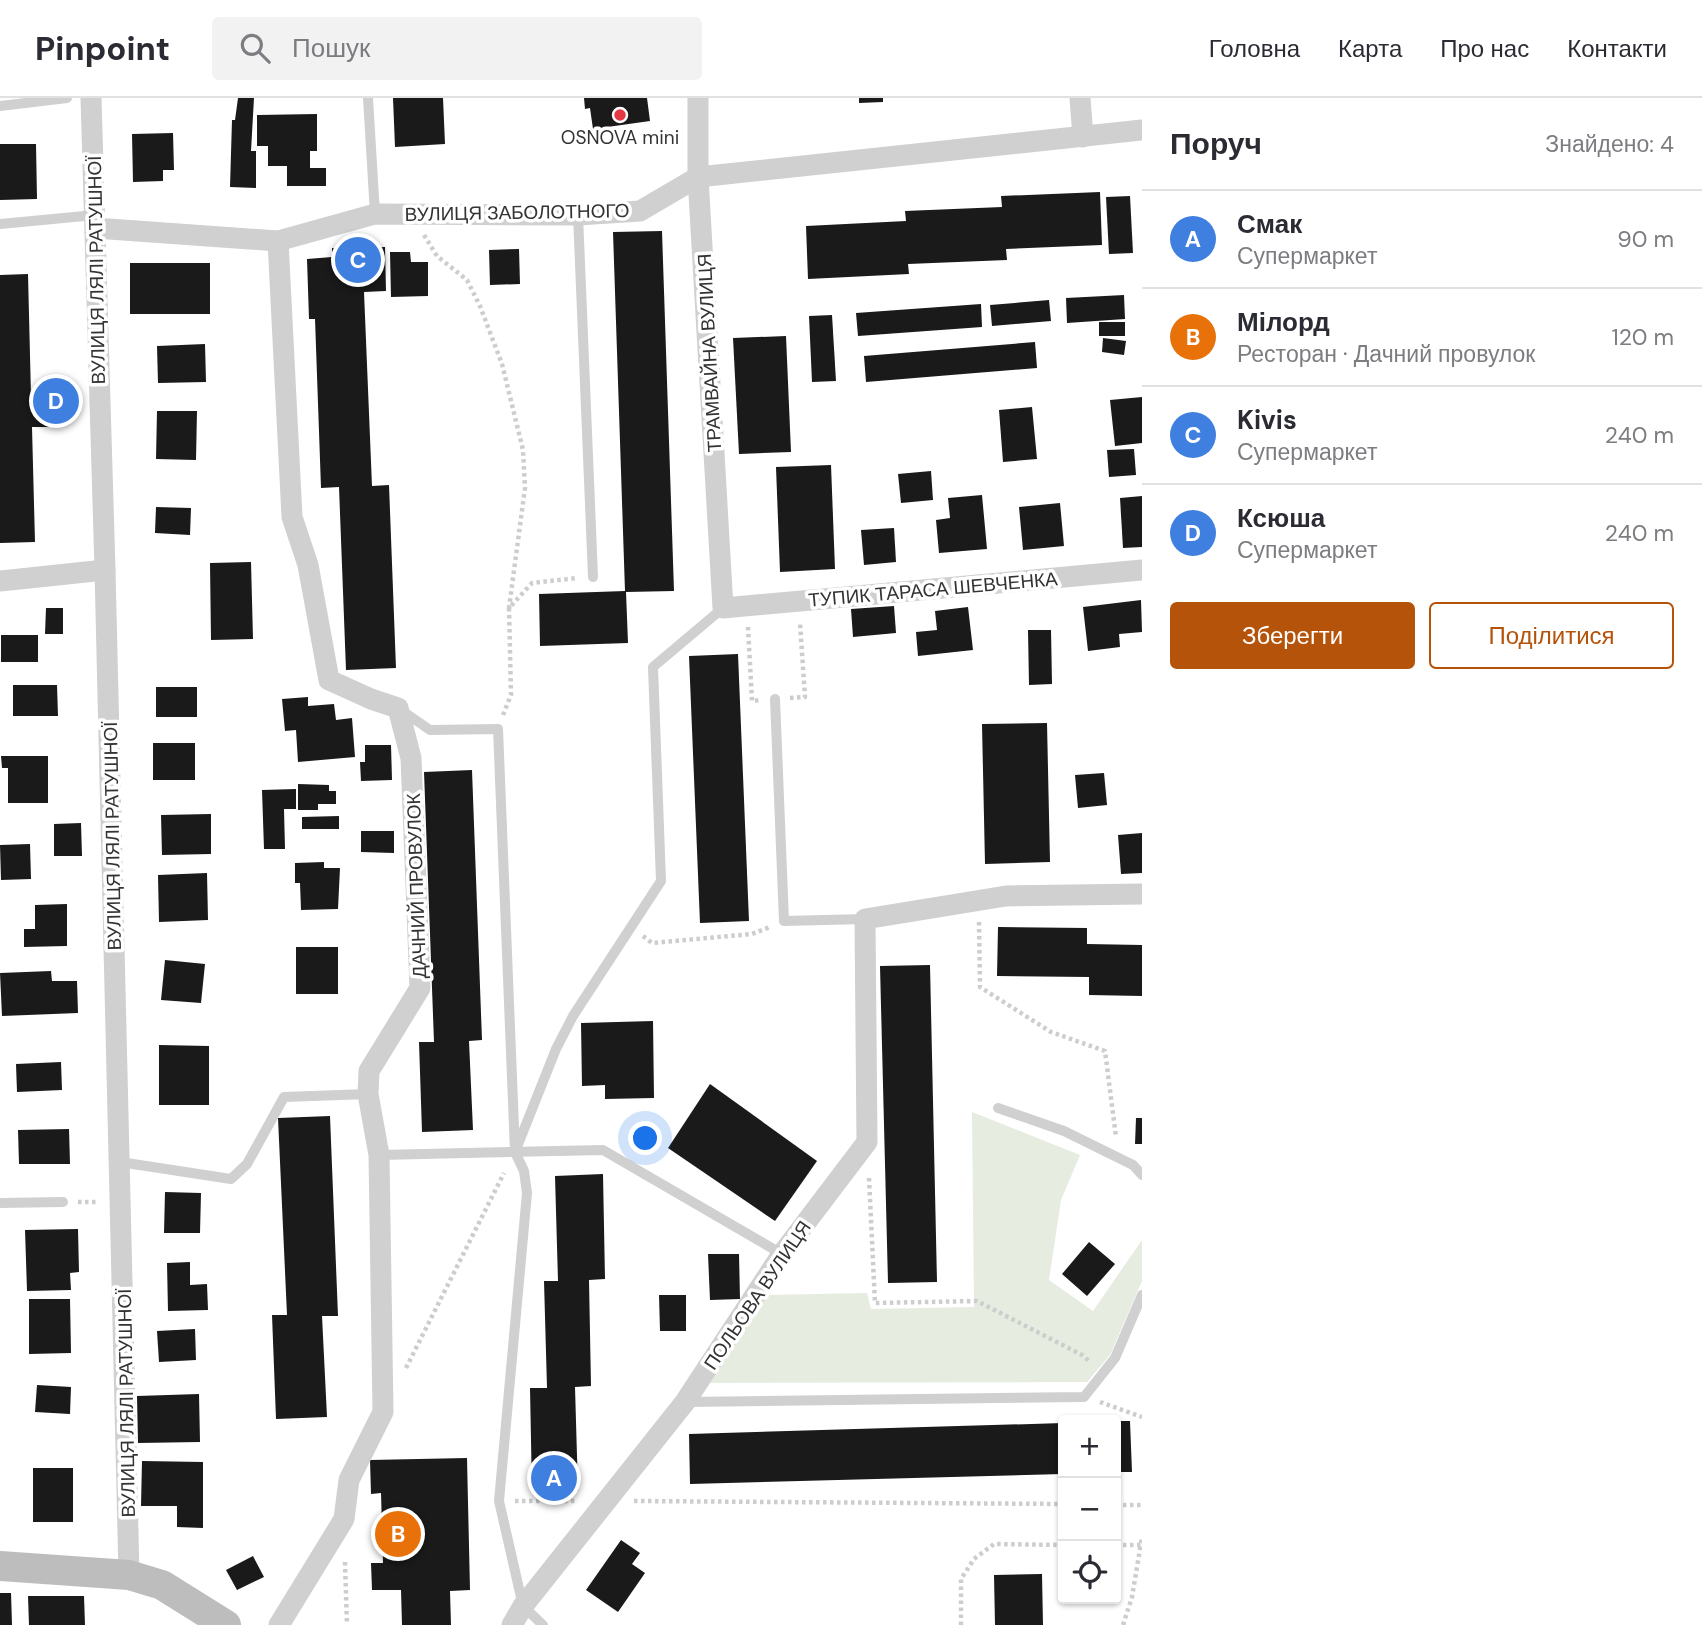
<!DOCTYPE html>
<html lang="uk">
<meta charset="utf-8">
<style>
:root{--surface:#fff;--page:#f2f2f3;--text:#2b2b33;--muted:#7c7c81;--line:#e1e1e2;--accent:#b45309}
body{margin:0;font-family:"DM Sans",sans-serif;background:var(--page);color:var(--text)}
.controls{position:absolute;right:21px;bottom:21px;display:grid;overflow:hidden;border-radius:7px;box-shadow:0 2px 5px #0004}
.controls button{width:63px;height:63px;display:grid;place-items:center;padding:0;border:0;border-bottom:2px solid var(--line);background:var(--surface);color:var(--text);font:35px sans-serif}
.you{position:absolute;left:646px;top:1041px;width:24px;height:24px;margin:-18px;border:5px solid #fff;border-radius:50%;background:#1a73e8;box-shadow:0 0 0 10px #1a73e833}
.badge{display:grid;place-items:center;width:46px;height:46px;border-radius:50%;background:var(--accent);color:#fff;font-size:23px;font-weight:700}
.pin{position:absolute;translate:-50% -50%;border:4px solid #fff;box-shadow:0 2px 7px #0006}
.list{margin:0;padding:0;list-style:none}
h2{display:flex;justify-content:space-between;align-items:center;height:91px;margin:0;padding:0 28px;font-size:30px}
h2 small{font-size:23px;font-weight:400;color:var(--muted)}
.list li{display:grid;grid-template-columns:46px 1fr auto;gap:21px;align-items:center;box-sizing:border-box;height:98px;padding:0 28px;border-top:2px solid var(--line)}
.list b{display:block;font-size:26px;white-space:nowrap}
.list p{margin:0;font-size:23px;white-space:nowrap;color:var(--muted)}
.list em{font-size:23px;font-style:normal;color:var(--muted)}
.actions{display:flex;gap:14px;padding:21px 28px}
.actions a{flex:1;padding:16px 0;border:2px solid var(--accent);border-radius:7px;text-align:center;font-size:24px;color:var(--accent)}
.actions .main{background:var(--accent);color:#fff}
.icon{flex:none;width:38px;height:38px;fill:none;stroke:currentColor;stroke-width:2;stroke-linecap:round;stroke-linejoin:round}
.map{position:relative;flex:none;width:1142px;height:1527px;overflow:hidden}
header{display:flex;align-items:center;gap:42px;box-sizing:border-box;height:98px;padding:0 35px;background:var(--surface);border-bottom:2px solid var(--line)}
header strong{font-size:33px}
nav{display:flex;gap:38px;margin-inline-start:auto;font-size:24px}
.search{width:490px;height:63px;background:var(--page);display:flex;align-items:center;gap:18px;box-sizing:border-box;padding:0 24px;border-radius:7px;color:var(--muted);font-size:26px}
main{display:flex}
aside{flex:1;background:var(--surface)}
.map>svg:first-child{display:block}
.green{fill:#e6ecdf}
.building{fill:#1a1a1a}
.lines{fill:none;stroke-linecap:round;stroke-linejoin:round}
.path{stroke:#cdcdcd;stroke-width:4.5;stroke-dasharray:3.5 3.5;stroke-linecap:butt}
.lane{stroke:#d0d0d0;stroke-width:10}
.street{stroke:#d0d0d0;stroke-width:21}
.secondary{stroke:#bdbdbd;stroke-width:30}
.poi-dot{fill:#e63946;stroke:#fff;stroke-width:2.5}
.labels{text-anchor:middle;stroke-width:7;stroke-linejoin:round;paint-order:stroke}
.poi-label{font-size:19px;fill:#333;stroke:#fff}
.street-label{font-size:19px;fill:#333;stroke:#fff}
</style>
<header>
<strong>Pinpoint</strong>
<div class="search"><svg class="icon" aria-label="search" viewBox="0 0 24 24"><circle cx="10" cy="10" r="6"/><path d="M15 15l6 6"/></svg>Пошук</div>
<nav><a>Головна</a><a>Карта</a><a>Про нас</a><a>Контакти</a></nav>
</header>
<main>
<div class="map">
<svg width="1142" height="1527" viewBox="0 0 1142 1527">
<rect width="100%" height="100%" fill="#fff"/>
<polygon class="green" points="972,1014 1080,1057 1061,1102 1049,1182 1093,1213 1142,1142 1142,1183 1110,1257 1087,1284 708,1285 767,1197 867,1195 871,1211 974,1209"/>
<g class="building">
<polygon points="238,0 254,0 251,53 256,53 256,90 230,89 232,22 235,22"/>
<polygon points="393,0 443,0 445,46 395,49"/>
<polygon points="584,0 647,0 650,23 593,31 590,10 585,11"/>
<polygon points="859,0 883,0 883,4 859,5"/>
<polygon points="317,16 317,53 310,53 310,70 326,70 326,88 287,88 287,68 268,68 268,48 257,48 257,17"/>
<polygon points="173,35 174,72 163,72 163,83 133,84 132,36"/>
<polygon points="0,46 36,46 37,101 0,102"/>
<polygon points="1100,94 1102,147 1006,151 1007,162 908,166 909,176 808,181 806,128 906,123 905,113 1002,109 1001,98"/>
<polygon points="1130,98 1133,155 1109,156 1106,99"/>
<polygon points="662,133 674,493 626,494 628,545 540,548 539,496 625,493 613,134"/>
<polygon points="385,149 386,193 364,194 372,388 389,387 396,570 346,572 339,389 321,390 315,221 309,221 307,161 332,159 332,150"/>
<polygon points="519,151 520,186 490,187 489,152"/>
<polygon points="390,154 410,154 411,164 428,164 428,198 391,199"/>
<rect x="130" y="165" width="80" height="51"/>
<polygon points="28,176 31,298 50,298 50,329 32,329 35,444 0,445 0,177"/>
<polygon points="1124,197 1125,221 1067,225 1066,200"/>
<polygon points="1049,202 1051,223 992,228 990,207"/>
<polygon points="981,206 982,229 858,238 856,215"/>
<polygon points="832,217 836,283 812,284 809,218"/>
<rect x="1099" y="224" width="26" height="14"/>
<polygon points="786,238 791,354 739,356 733,240"/>
<polygon points="1103,240 1126,243 1124,257 1102,254"/>
<polygon points="1035,244 1037,270 866,284 864,258"/>
<polygon points="205,246 206,284 158,285 157,248"/>
<polygon points="1142,299 1142,345 1115,348 1110,302"/>
<polygon points="1032,309 1037,361 1003,364 999,312"/>
<polygon points="157,313 197,313 196,362 156,361"/>
<polygon points="1134,351 1136,377 1109,379 1107,352"/>
<polygon points="831,367 835,471 780,474 776,369"/>
<polygon points="931,373 933,402 901,405 898,376"/>
<polygon points="982,397 987,451 939,455 936,422 950,420 948,400"/>
<polygon points="1142,398 1142,449 1123,450 1120,400"/>
<polygon points="1060,405 1064,448 1023,452 1019,409"/>
<polygon points="156,409 191,410 190,437 155,435"/>
<polygon points="894,430 896,464 864,467 861,432"/>
<polygon points="251,464 253,541 211,542 210,465"/>
<polygon points="1141,502 1142,534 1119,536 1120,549 1088,553 1083,509"/>
<polygon points="894,508 896,535 853,539 851,511"/>
<polygon points="968,509 973,552 918,558 916,534 937,532 935,513"/>
<polygon points="46,510 63,510 63,536 45,536"/>
<polygon points="1028,532 1051,532 1052,586 1029,587"/>
<rect x="1" y="537" width="37" height="27"/>
<polygon points="738,556 749,823 700,825 689,558"/>
<polygon points="13,587 57,587 58,618 13,618"/>
<rect x="156" y="589" width="41" height="30"/>
<polygon points="308,599 308,608 334,606 336,622 352,620 355,659 298,664 296,632 285,633 282,601"/>
<polygon points="1047,625 1050,764 985,766 982,626"/>
<rect x="153" y="645" width="42" height="37"/>
<polygon points="365,647 391,647 392,682 361,683 360,664 365,664"/>
<polygon points="1,658 48,658 48,705 8,705 8,670 2,670"/>
<polygon points="472,672 482,942 469,943 473,1032 422,1034 419,944 434,944 424,674"/>
<polygon points="1104,675 1107,707 1078,710 1075,677"/>
<polygon points="298,686 329,687 329,693 336,693 336,706 318,706 318,712 298,712"/>
<polygon points="296,691 296,711 284,711 285,751 264,751 262,692"/>
<polygon points="211,716 211,756 162,757 161,717"/>
<polygon points="339,718 339,731 302,731 302,719"/>
<polygon points="81,725 82,758 54,758 54,726"/>
<polygon points="361,733 394,733 394,755 361,754"/>
<polygon points="1142,735 1142,775 1121,776 1118,737"/>
<polygon points="30,746 31,781 1,782 0,747"/>
<polygon points="324,764 324,770 340,770 338,811 301,812 300,785 295,785 295,765"/>
<polygon points="207,775 208,822 159,824 158,777"/>
<polygon points="67,806 67,848 24,849 24,831 35,831 35,807"/>
<polygon points="998,829 1087,830 1087,846 1142,847 1142,898 1089,897 1089,879 997,878"/>
<rect x="296" y="849" width="42" height="47"/>
<polygon points="165,862 205,866 201,905 161,902"/>
<polygon points="930,867 937,1184 888,1185 880,868"/>
<polygon points="51,873 52,883 77,883 78,915 2,918 0,875"/>
<polygon points="653,923 654,1000 605,1001 605,987 582,988 581,925"/>
<polygon points="159,947 209,948 209,1007 159,1007"/>
<polygon points="61,964 62,992 17,994 16,966"/>
<polygon points="710,986 817,1063 775,1123 668,1050"/>
<polygon points="330,1018 338,1218 322,1218 327,1319 276,1321 272,1217 287,1217 278,1020"/>
<polygon points="1136,1020 1142,1020 1142,1046 1135,1046"/>
<polygon points="69,1031 70,1066 19,1066 18,1032"/>
<polygon points="603,1076 605,1181 589,1182 591,1288 575,1289 578,1393 532,1394 530,1290 547,1290 544,1183 558,1183 555,1078"/>
<polygon points="165,1094 201,1095 200,1135 164,1135"/>
<polygon points="78,1131 79,1174 70,1175 71,1192 27,1193 25,1132"/>
<polygon points="1089,1144 1115,1166 1087,1198 1062,1176"/>
<polygon points="708,1156 739,1156 740,1201 710,1202"/>
<polygon points="190,1164 190,1187 207,1186 208,1212 168,1213 167,1165"/>
<polygon points="659,1197 686,1197 686,1233 660,1233"/>
<polygon points="29,1201 70,1201 71,1255 29,1256"/>
<polygon points="195,1231 196,1262 159,1264 157,1233"/>
<polygon points="37,1287 71,1289 70,1316 35,1314"/>
<polygon points="199,1296 200,1344 138,1345 137,1298"/>
<polygon points="1116,1323 1130,1323 1132,1374 1116,1374"/>
<polygon points="1063,1325 1063,1376 690,1386 689,1336"/>
<polygon points="467,1360 470,1492 450,1493 451,1527 402,1527 401,1492 372,1492 371,1465 383,1465 381,1395 371,1396 370,1362"/>
<polygon points="142,1363 203,1364 203,1430 177,1429 177,1408 141,1408"/>
<rect x="33" y="1370" width="40" height="54"/>
<polygon points="621,1442 640,1455 632,1466 645,1475 618,1514 586,1492"/>
<polygon points="253,1458 264,1479 237,1492 226,1472"/>
<polygon points="1042,1476 1043,1527 995,1527 994,1477"/>
<polygon points="0,1495 11,1495 12,1527 0,1527"/>
<polygon points="28,1498 84,1498 85,1527 29,1527"/>
</g>
<g class="lines">
<g class="path">
<polyline points="424,137 437,158 467,182 480,208 502,266 523,352 525,390 509,510"/>
<polyline points="748,529 752,603 760,602"/>
<polyline points="790,600 805,599 800,525"/>
<polyline points="503,617 511,597 509,510 532,485 577,480"/>
<polyline points="979,824 980,889 1051,934 1105,953 1116,1039"/>
<polyline points="643,838 652,845 752,836 770,829"/>
<polyline points="869,1080 875,1205 977,1203 1082,1257 1089,1263"/>
<polyline points="78,1104 97,1104"/>
<polyline points="406,1270 504,1075"/>
<polyline points="1100,1304 1142,1319"/>
<polyline points="515,1403 576,1403"/>
<polyline points="634,1403 1063,1406"/>
<polyline points="1116,1407 1142,1407"/>
<polyline points="1116,1447 1141,1447"/>
<polyline points="345,1464 347,1527"/>
<polyline points="961,1527 961,1481 974,1461 994,1446 1063,1447"/>
<polyline points="1123,1527 1132,1499 1142,1439"/>
</g>
<g class="lane">
<polyline points="368,0 375,116"/>
<polyline points="0,8 67,0"/>
<polyline points="578,117 593,479"/>
<polyline points="0,126 95,117"/>
<polyline points="775,601 784,823 865,821"/>
<polyline points="401,612 430,632 498,631 515,1054 524,1073 527,1095 499,1403 523,1508 543,1527"/>
<polyline points="998,1010 1064,1033 1133,1067 1142,1077"/>
<polyline points="517,1049 556,951 573,918 661,783 653,569 723,510"/>
<polyline points="379,1057 603,1052 782,1156"/>
<polyline points="120,1064 231,1081 247,1066 284,999 368,996"/>
<polyline points="0,1105 63,1104"/>
<polyline points="685,1304 1084,1299 1115,1260 1142,1197"/>
</g>
<g class="street">
<polyline points="91,0 105,472 129,1477"/>
<polyline points="698,0 698,79 723,510 1142,472"/>
<polyline points="1080,0 1083,39"/>
<polyline points="95,130 278,143 375,116 578,117 640,113 698,79 1142,32"/>
<polyline points="278,143 292,419 308,467 329,582 371,601 398,610 411,660 420,890 369,973 368,996 379,1057 383,1314 349,1382 344,1421 279,1527"/>
<polyline points="0,483 105,472"/>
<polyline points="512,1527 523,1508 685,1304 782,1156 867,1044 865,821 1006,798 1142,796"/>
</g>
<polyline class="secondary" points="0,1468 129,1477 162,1487 226,1527"/>
</g>
<circle class="poi-dot" cx="620" cy="17" r="7"/>
<g class="labels">
<g class="poi-label">
<text x="620" y="46">OSNOVA mini</text>
</g>
<g class="street-label">
<text transform="translate(517 114) rotate(-1)" y="7">ВУЛИЦЯ ЗАБОЛОТНОГО</text>
<text transform="translate(96 172) rotate(-91)" y="7">ВУЛИЦЯ ЛЯЛІ РАТУШНОЇ</text>
<text transform="translate(709 255) rotate(-93)" y="7">ТРАМВАЙНА ВУЛИЦЯ</text>
<text transform="translate(933 491) rotate(-5)" y="7">ТУПИК ТАРАСА ШЕВЧЕНКА</text>
<text transform="translate(112 738) rotate(-91)" y="7">ВУЛИЦЯ ЛЯЛІ РАТУШНОЇ</text>
<text transform="translate(416 788) rotate(-92)" y="7">ДАЧНИЙ ПРОВУЛОК</text>
<text transform="translate(757 1197) rotate(-56)" y="7">ПОЛЬОВА ВУЛИЦЯ</text>
<text transform="translate(126 1305) rotate(-91)" y="7">ВУЛИЦЯ ЛЯЛІ РАТУШНОЇ</text>
</g>
</g>
</svg>
<div class="controls">
<button>+</button>
<button>−</button>
<button><svg class="icon" aria-label="locate" viewBox="0 0 24 24"><circle cx="12" cy="12" r="6"/><path d="M12 2v4M12 18v4M2 12h4M18 12h4"/></svg></button>
</div>
<div class="you"></div>
<div class="pin badge" style="left:554px;top:1380px;background:#3f7fe0">A</div>
<div class="pin badge" style="left:398px;top:1436px;background:#e8710a">B</div>
<div class="pin badge" style="left:358px;top:162px;background:#3f7fe0">C</div>
<div class="pin badge" style="left:56px;top:303px;background:#3f7fe0">D</div>
</div>
<aside>
<h2>Поруч<small>Знайдено: 4</small></h2>
<ul class="list">
<li><span class="badge" style="background:#3f7fe0">A</span><div><b>Смак</b><p>Супермаркет</p></div><em>90 m</em></li>
<li><span class="badge" style="background:#e8710a">B</span><div><b>Мілорд</b><p>Ресторан · Дачний провулок</p></div><em>120 m</em></li>
<li><span class="badge" style="background:#3f7fe0">C</span><div><b>Kivis</b><p>Супермаркет</p></div><em>240 m</em></li>
<li><span class="badge" style="background:#3f7fe0">D</span><div><b>Ксюша</b><p>Супермаркет</p></div><em>240 m</em></li>
</ul>
<div class="actions"><a class="main">Зберегти</a><a>Поділитися</a></div>
</aside>
</main>
